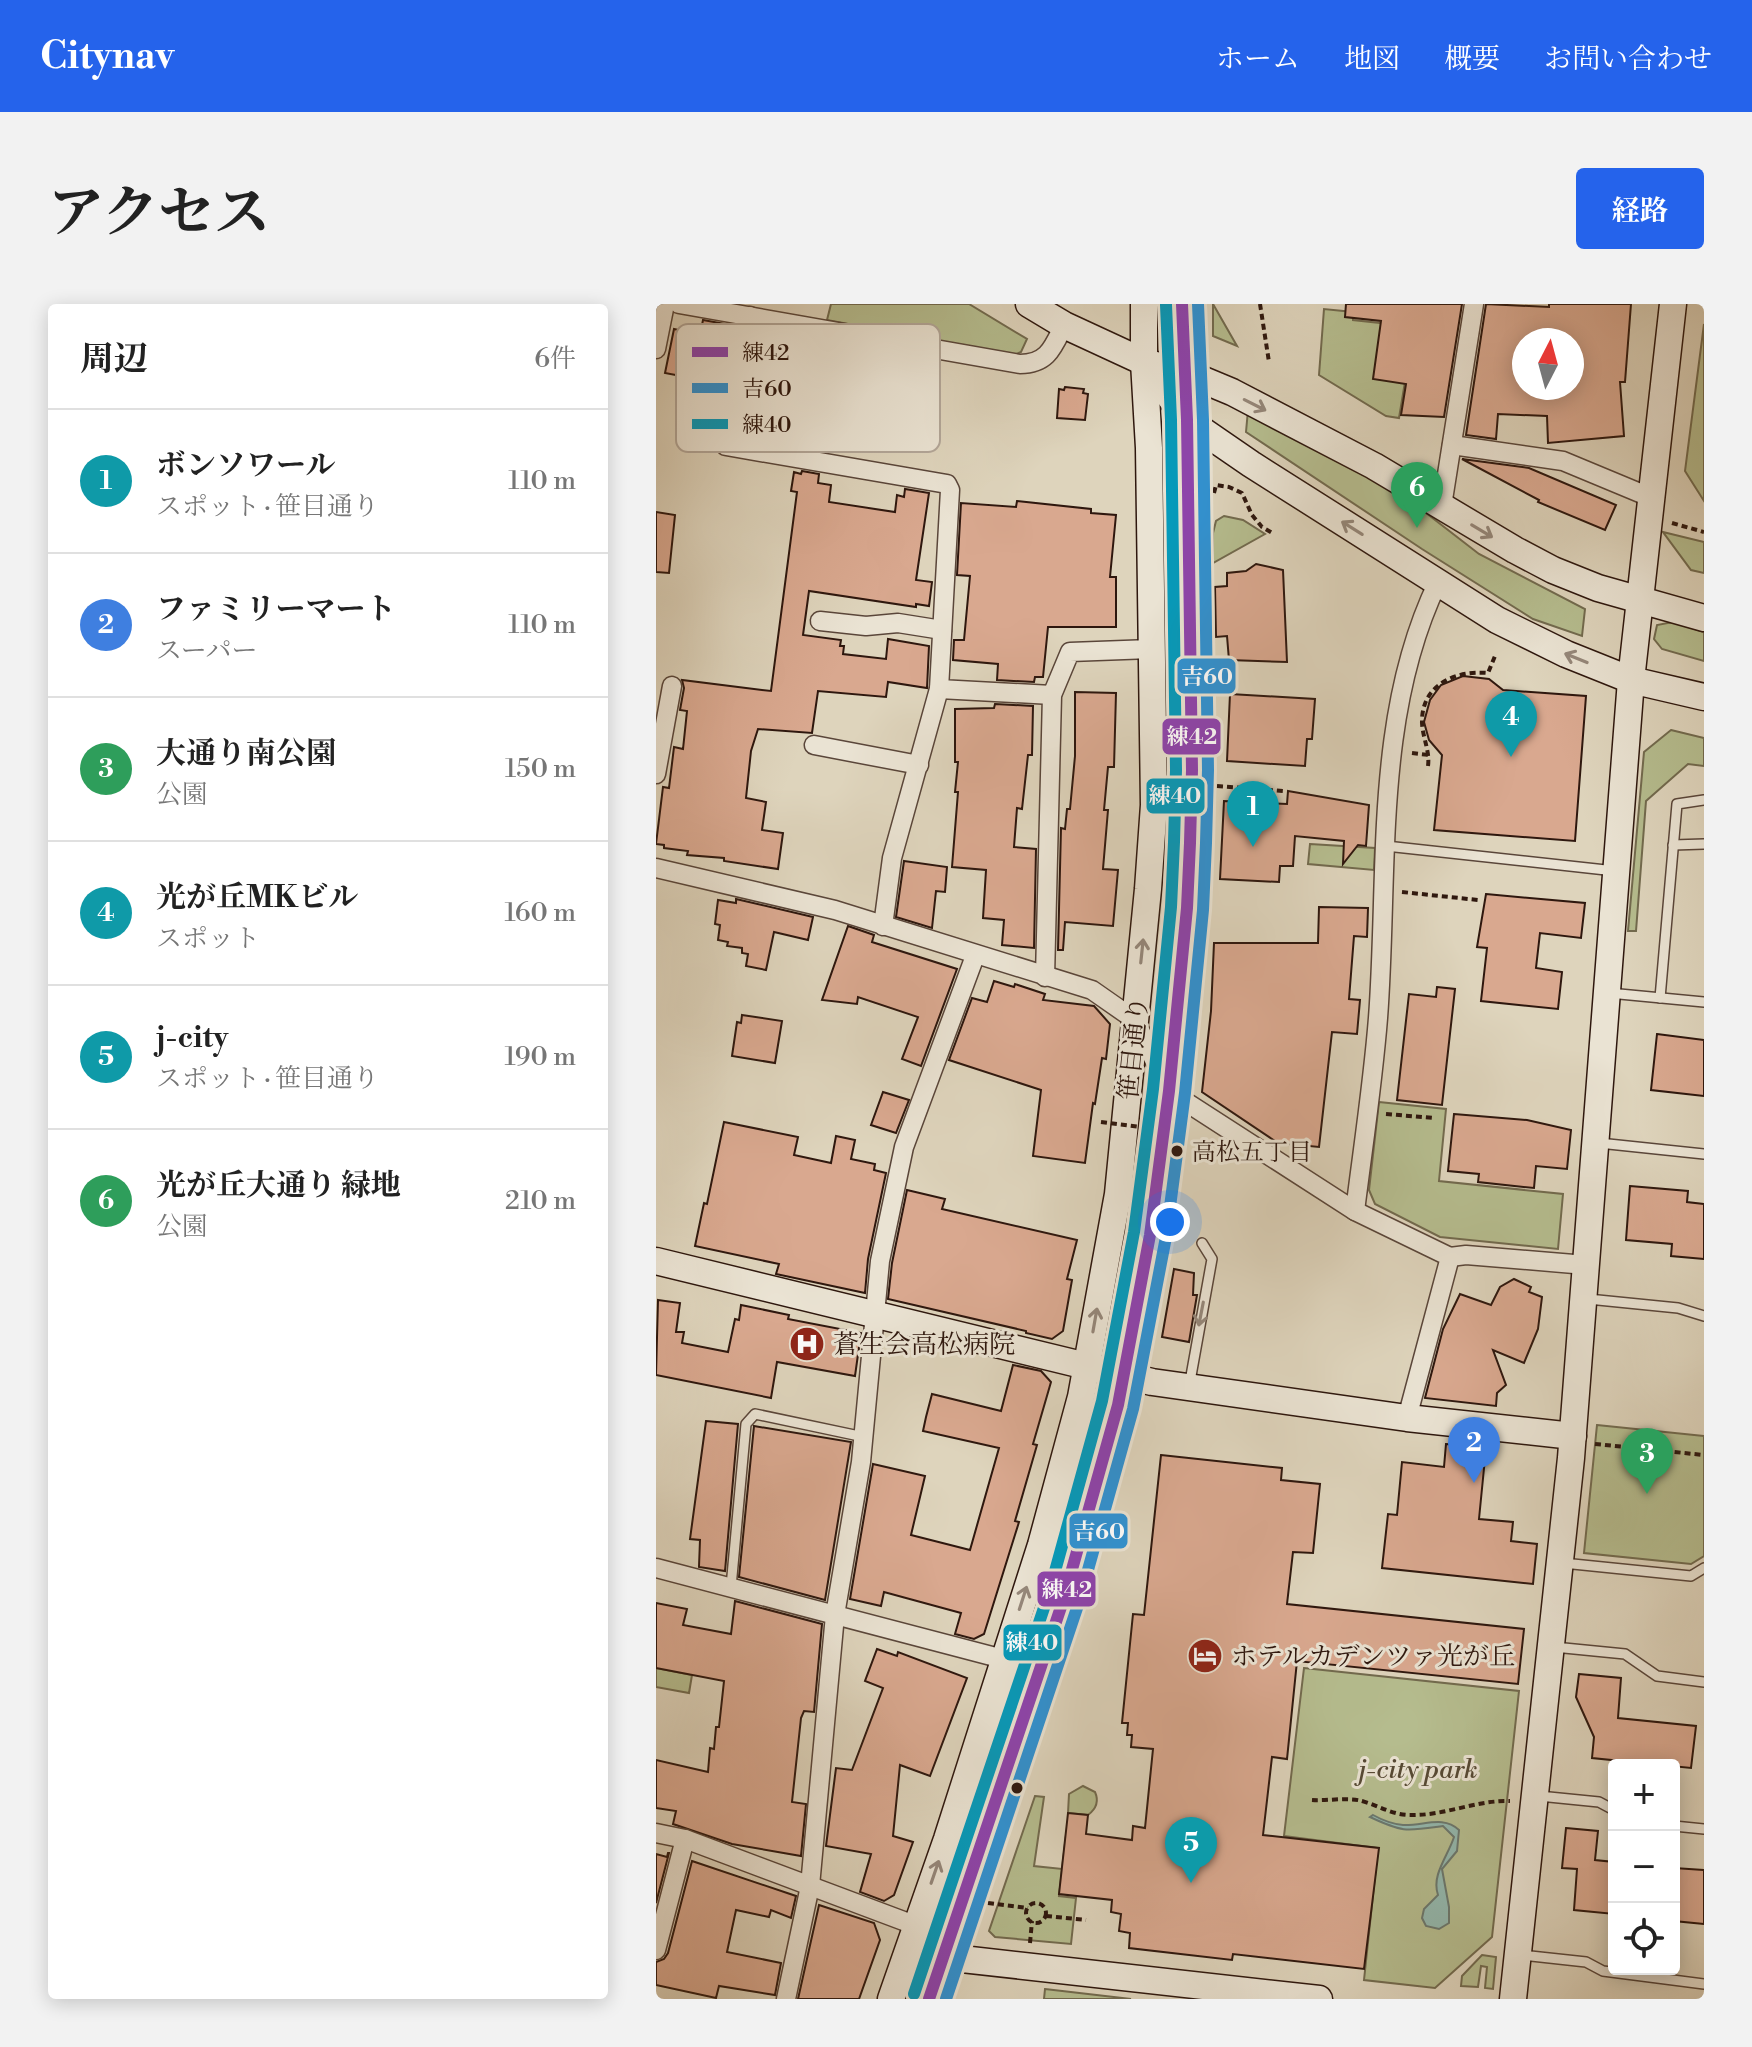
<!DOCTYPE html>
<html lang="ja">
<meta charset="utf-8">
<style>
:root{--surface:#fff;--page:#f2f2f2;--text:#222;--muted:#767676;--line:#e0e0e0;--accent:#2563eb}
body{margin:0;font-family:"Libre Bodoni","Noto Serif JP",serif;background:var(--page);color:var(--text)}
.controls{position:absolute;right:24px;bottom:24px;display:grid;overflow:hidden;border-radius:8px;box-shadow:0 4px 20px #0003}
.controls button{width:72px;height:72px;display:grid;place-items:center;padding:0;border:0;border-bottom:2px solid var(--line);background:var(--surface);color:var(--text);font:40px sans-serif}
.compass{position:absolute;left:856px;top:24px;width:72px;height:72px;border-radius:50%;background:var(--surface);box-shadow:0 4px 20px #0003;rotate:6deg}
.you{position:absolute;left:514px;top:918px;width:28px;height:28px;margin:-20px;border:6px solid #fff;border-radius:50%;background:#1a73e8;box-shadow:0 0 0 12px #1a73e833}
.badge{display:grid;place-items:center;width:52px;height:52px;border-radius:50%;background:var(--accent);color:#fff;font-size:26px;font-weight:700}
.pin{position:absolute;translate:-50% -66px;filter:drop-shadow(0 2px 4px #0008)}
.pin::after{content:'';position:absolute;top:42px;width:28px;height:24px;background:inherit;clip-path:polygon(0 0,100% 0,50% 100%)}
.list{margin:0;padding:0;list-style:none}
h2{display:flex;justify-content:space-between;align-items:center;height:104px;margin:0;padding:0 32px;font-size:34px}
h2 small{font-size:26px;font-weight:400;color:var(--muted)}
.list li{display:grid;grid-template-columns:52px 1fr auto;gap:24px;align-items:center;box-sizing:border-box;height:144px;padding:0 32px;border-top:2px solid var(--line)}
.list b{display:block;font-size:30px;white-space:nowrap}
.list p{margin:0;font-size:26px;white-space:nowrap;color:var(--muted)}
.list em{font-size:26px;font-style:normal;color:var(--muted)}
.icon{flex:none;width:44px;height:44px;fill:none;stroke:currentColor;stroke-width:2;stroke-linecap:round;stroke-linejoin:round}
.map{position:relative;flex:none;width:1048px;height:1695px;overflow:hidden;border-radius:8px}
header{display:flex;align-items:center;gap:48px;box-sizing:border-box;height:112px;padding:0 40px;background:var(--accent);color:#fff}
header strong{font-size:38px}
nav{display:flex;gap:44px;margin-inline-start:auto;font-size:28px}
.intro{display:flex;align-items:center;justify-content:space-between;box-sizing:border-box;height:192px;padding:0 48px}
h1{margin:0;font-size:56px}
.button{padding:20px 36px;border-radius:8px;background:var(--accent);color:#fff;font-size:28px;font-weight:700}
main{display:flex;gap:48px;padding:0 48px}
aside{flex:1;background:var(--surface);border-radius:8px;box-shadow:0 4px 20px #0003}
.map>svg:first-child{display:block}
.green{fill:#b5bc8e;stroke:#726a4e;stroke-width:2}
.water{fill:#93b8ae;stroke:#6b786e;stroke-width:2}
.building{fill:#d9a88f;stroke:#2e170e;stroke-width:2;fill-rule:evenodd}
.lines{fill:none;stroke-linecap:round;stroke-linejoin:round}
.lane-casing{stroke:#5a463a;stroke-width:12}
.street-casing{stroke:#5a463a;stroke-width:21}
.secondary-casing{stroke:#2e170e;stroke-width:29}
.path{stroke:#2e170e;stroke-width:4;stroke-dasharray:6 4;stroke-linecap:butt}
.lane{stroke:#eae3d3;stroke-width:9}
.street{stroke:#eae3d3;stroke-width:18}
.secondary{stroke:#eae3d3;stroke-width:26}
.path-bridge{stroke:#2e170e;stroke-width:4;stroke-dasharray:6 4;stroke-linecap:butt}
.bus-1-casing{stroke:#eae3d3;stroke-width:18}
.bus-2-casing{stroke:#eae3d3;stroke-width:18}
.bus-3-casing{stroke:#eae3d3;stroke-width:18}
.bus-1{stroke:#8e44ad;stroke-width:12}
.bus-2{stroke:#3092d3;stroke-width:12}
.bus-3{stroke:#059abb;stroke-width:12}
.oneway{stroke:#95877a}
.bus-dot{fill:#2e170e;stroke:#eae3d3;stroke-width:3}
.labels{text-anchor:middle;stroke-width:6;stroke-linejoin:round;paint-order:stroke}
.bus-label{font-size:24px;fill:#2e170e;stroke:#eae3d3;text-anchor:start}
.street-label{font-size:26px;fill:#2e170e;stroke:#eae3d3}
.poi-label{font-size:26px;fill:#2e170e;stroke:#eae3d3;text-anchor:start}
.park-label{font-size:26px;font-style:italic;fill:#564934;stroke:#eae3d3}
.key{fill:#eae3d3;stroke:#b2a698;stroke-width:2}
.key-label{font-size:22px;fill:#2e170e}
.line-badge{stroke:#eae3d3;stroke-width:3}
.badge-label{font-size:22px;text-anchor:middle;font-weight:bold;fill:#fff}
</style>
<header>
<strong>Citynav</strong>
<nav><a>ホーム</a><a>地図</a><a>概要</a><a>お問い合わせ</a></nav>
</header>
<div class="intro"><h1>アクセス</h1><a class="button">経路</a></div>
<main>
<aside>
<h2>周辺<small>6件</small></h2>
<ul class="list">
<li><span class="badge" style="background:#0f9aa8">1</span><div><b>ボンソワール</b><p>スポット · 笹目通り</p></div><em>110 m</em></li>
<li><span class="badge" style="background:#3f7fe0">2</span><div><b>ファミリーマート</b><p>スーパー</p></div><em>110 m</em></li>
<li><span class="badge" style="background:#2e9e5b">3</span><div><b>大通り南公園</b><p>公園</p></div><em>150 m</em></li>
<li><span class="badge" style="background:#0f9aa8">4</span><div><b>光が丘MKビル</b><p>スポット</p></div><em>160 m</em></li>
<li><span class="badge" style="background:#0f9aa8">5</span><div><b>j-city</b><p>スポット · 笹目通り</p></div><em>190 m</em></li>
<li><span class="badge" style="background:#2e9e5b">6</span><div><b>光が丘大通り 緑地</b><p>公園</p></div><em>210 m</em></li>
</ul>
</aside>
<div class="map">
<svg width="1048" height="1695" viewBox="0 0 1048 1695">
<rect width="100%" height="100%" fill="#ded4bc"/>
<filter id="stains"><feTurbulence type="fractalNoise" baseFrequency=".0025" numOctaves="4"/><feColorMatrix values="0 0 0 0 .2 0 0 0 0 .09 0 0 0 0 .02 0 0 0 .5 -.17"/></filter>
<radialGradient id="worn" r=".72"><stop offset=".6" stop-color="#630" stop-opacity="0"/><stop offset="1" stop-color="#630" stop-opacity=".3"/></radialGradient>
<g class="green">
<polygon points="175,0 313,0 371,35 365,48 358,51 171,16"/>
<polygon points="557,0 581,42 557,32"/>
<polygon points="762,0 743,114 730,112 663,71 668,5 697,8 697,16 733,20"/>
<polygon points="1048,20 1048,197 1029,167"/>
<polygon points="592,106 640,129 761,202 823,250 929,305 926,332 877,315 766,245 590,128"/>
<polygon points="568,212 587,216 609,230 557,259 557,229 560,217"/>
<polygon points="1007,228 1048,238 1048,269 1035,266"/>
<polygon points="1017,318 1048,328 1048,357 1006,345 998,335 1001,321"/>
<polygon points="1015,426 1048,434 1048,462 1032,460 990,497 980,627 972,627 988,448"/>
<polygon points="654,540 719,544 718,566 652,560"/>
<polygon points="723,798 790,805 783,877 907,890 902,945 784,933 719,900 713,886"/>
<polygon points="941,1121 1048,1132 1048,1252 1035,1260 928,1249"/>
<polygon points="0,1364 36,1371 33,1389 0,1383"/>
<polygon points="648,1364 863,1387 836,1633 779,1684 708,1676 722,1544 628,1532"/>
<path d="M427 1482 439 1488C443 1497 440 1505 432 1511L412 1509 413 1490Z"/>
<polygon points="379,1492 388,1493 378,1562 406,1565 410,1531 403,1592 420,1594 415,1640 339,1633 333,1627"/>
<polygon points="826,1651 840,1653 837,1685 829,1684 831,1663 825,1662 822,1683 805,1682 806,1672"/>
<polygon points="389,1685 475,1695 388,1695"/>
</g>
<path class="water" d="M717 1511C726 1516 736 1520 747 1521 768 1522 787 1511 803 1526L801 1547 786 1565 793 1603V1619L783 1625 770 1622 766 1614 768 1605 782 1591C775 1571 792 1552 798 1533L787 1522C751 1527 748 1529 714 1513Z"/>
<g class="building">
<polygon points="690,0 806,0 788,113 745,111 750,80 717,75 725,17 689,13"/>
<path d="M830 0 893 3V0H975L969 78H964L968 132 892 139 891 112 842 110 840 135 810 131ZM868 36H916V84H868Z"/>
<polygon points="47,16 80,22 67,80 9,69 18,25 44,31"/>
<polygon points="409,83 428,85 427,89 432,90 429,116 401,114 403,85 408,86"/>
<polygon points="806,155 873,164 960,201 949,226 882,198 883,196"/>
<polygon points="146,167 163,170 162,179 175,181 173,198 239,208 241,191 248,193 249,185 273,189 260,276 276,278 273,302 260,300 260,303 153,287 147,331 185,336 184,342 188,342 187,350 230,355 232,335 273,342 271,384 232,378 230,393 162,387 156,429 102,425 95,447 90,494 110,498 106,526 127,529 122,565 68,557 68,554 31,551 32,547 8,544 8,541 0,540 7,483 13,484 18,443 27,445 31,407 24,406 28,384 26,376 115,387 141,188 135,187 138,168 145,170"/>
<polygon points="361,197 435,205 435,209 460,211 454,273 460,273 460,323 392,323 387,373 379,373 378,378 341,376 342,360 297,356 298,336 308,336 314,272 301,271 305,199 360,203"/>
<polygon points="0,208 19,211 13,269 0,268"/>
<polygon points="600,260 627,266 631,358 573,356 571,332 560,333 559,283 571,282 571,269 590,267"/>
<polygon points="807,372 833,375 847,386 930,392 919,537 778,526 786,451 773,436 768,418 774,396 785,381"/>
<polygon points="419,388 460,389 458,463 452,463 448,506 452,506 447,565 462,566 457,622 409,618 407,646 402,646 405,524 409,525 411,505 414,505 419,452"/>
<polygon points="574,390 659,395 656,435 651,435 649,462 571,457"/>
<polygon points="339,400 377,402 376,451 372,451 366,505 361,504 358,543 380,545 378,644 346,641 348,616 327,614 330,566 296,563 302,488 299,488 302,458 299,458 299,405 338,404"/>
<polygon points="632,487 713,501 710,542 702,541 687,560 688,537 639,532 637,562 624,562 623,578 564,575 568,497 631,500"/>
<polygon points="248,557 291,563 289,588 280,587 276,624 240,613"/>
<polygon points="830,590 929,599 925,634 884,629 880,664 906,668 902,705 825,697 831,644 821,643"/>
<polygon points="80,595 157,613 152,636 118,628 110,666 90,662 92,650 86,649 86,644 71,642 72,638 62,636 64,621 59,620 62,596 80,599"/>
<polygon points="663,603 712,604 711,633 698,632 693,695 704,696 701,730 676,728 663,843 622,839 546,788 555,707 558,639 662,639"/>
<polygon points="192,622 218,631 216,638 301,665 265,762 246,755 262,713 202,693 201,700 166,696"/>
<polygon points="338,677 358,683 359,680 389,690 387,696 438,702 454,720 450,755 446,754 439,800 437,799 429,859 377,852 385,786 293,756 316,694 331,698"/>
<polygon points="781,683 799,685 786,801 741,796 753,690 780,693"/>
<polygon points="86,711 126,717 119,759 76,752 81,718 85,719"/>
<polygon points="1001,730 1048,736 1048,792 995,786"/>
<polygon points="227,788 253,796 240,829 215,821"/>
<polygon points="798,810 871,816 915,826 911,865 880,862 878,884 822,878 823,870 792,867"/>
<polygon points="68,818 142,833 138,851 175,859 180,832 199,836 195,855 219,860 218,866 230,869 212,955 209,989 120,970 123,960 39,942 48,899 51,900"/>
<polygon points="974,882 1032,887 1031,898 1048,900 1048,955 1015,952 1016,940 970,936"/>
<polygon points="251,886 289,895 286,905 421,936 411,975 416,976 407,1027 396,1035 370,1029 370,1027 232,995 236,959"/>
<polygon points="518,965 538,969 537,991 541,991 533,1038 506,1033"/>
<polygon points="858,975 875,983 873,988 886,993 882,1025 868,1059 837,1046 850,1081 841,1089 840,1102 769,1094 787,1025 804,990 835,1001 844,983"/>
<polygon points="2,996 24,999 20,1028 28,1028 26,1039 72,1048 79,1015 83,1016 85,1001 133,1011 132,1015 205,1029 199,1072 121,1058 115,1094 0,1071"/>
<polygon points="357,1061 385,1067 395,1078 377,1140 381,1141 359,1217 363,1218 328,1330 318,1335 299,1330 305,1309 228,1288 225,1302 194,1295 217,1160 269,1172 255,1231 314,1246 343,1144 267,1127 270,1113 276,1090 345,1107"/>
<polygon points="50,1117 82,1120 69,1267 43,1263 44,1236 34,1235"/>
<polygon points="98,1122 195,1138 169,1296 83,1273"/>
<polygon points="790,1140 830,1144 823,1215 857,1218 855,1237 881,1240 877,1280 726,1264 732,1210 741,1211 746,1158 788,1163"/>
<polygon points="505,1151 626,1164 625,1176 664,1180 657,1249 637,1248 631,1300 868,1325 862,1380 641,1357 631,1455 616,1453 607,1531 723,1544 708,1665 577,1650 576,1656 473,1644 474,1629 463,1627 465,1610 455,1608 456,1596 403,1590 412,1509 432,1511 430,1530 476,1536 477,1522 489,1524 497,1445 475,1443 476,1431 471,1431 472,1419 466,1419 477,1310 488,1311"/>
<polygon points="79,1297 166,1320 158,1408 148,1407 145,1414 136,1498 150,1500 145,1552 76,1540 17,1520 20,1507 0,1504 0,1456 52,1468 54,1444 58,1445 60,1423 63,1423 68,1377 0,1364 0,1299 31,1305 27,1321 75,1330"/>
<polygon points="221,1345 241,1352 242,1348 311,1374 274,1472 244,1461 237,1532 257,1538 238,1591 228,1597 204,1588 215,1550 170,1542 180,1464 196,1466 227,1384 209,1377"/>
<polygon points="923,1370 965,1374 962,1414 1040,1422 1035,1464 936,1454 938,1433 920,1393"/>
<polygon points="910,1524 942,1527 939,1556 958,1558 958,1610 918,1606 921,1565 906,1564"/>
<polygon points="12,1549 13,1549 0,1599 0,1550 11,1553"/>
<polygon points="36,1557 140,1592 135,1614 115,1606 113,1613 80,1606 71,1648 125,1659 119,1691 63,1682 60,1694 0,1681 0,1658 8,1655 12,1649"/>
<polygon points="1018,1564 1048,1566 1048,1620 1018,1617"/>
<polygon points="163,1601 218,1619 224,1636 203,1695 142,1695"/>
</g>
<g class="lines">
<defs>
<g id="lane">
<polyline points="1017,541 1048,540"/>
<polyline points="730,542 959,567"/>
<polyline points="953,689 1048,698"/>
<polyline points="1004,694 1021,500 1048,496"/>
<polyline points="943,839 1048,850"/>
<polyline points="932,995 1022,1004 1048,1012"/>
<polyline points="533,1083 556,955 546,939"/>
<polyline points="907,1259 1035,1272 1048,1264"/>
<polyline points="75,1283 90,1120 99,1110 208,1133"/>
<polyline points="898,1343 969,1350 1001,1372 1048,1378"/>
<polyline points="883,1492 943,1498 958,1506"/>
<polyline points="1018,1522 1048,1525"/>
<polyline points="866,1651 930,1658 947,1667 1048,1680"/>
</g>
<g id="street">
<path d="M23 0 364 60C392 60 397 43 408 21"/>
<polyline points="94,12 68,135 70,142 291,180 294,186 283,385 396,391"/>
<polyline points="0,45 9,0"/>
<polyline points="796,141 907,157 996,194"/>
<polyline points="786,202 818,0"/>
<polyline points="164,317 210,322 242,319 286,326"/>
<polyline points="158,441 263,461"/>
<polyline points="0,470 16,382"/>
<path d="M0 564 179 606 436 686 479 716 513 787 699 907C707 843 717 778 722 714 733 569 717 412 782 278"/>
<polyline points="227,622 236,554 283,385"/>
<polyline points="389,673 396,391 414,348 495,345"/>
<polyline points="699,907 794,953 751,1114"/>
<polyline points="794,953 810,951 930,961"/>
<polyline points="0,1264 347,1355"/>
<polyline points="0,1529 29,1535 261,1622"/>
<polyline points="0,1646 29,1535"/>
<polyline points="130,1695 154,1582 179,1311 205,1158 224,957 248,843 319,652"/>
</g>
<g id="secondary">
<polyline points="373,0 408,21 488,58 528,68 576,88 718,162 859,246 897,266 942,284 1048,314"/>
<polyline points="488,58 531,116 595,160 841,316 910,350 975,376 1048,393"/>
<polyline points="0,957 496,1078 751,1114 917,1132"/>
<polyline points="288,1653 663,1695"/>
<polyline points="235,1695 291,1535 385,1241 425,1093 462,890 492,585 498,501 493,144 488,58 488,0"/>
<polyline points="273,1695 408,1294 462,1101 494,931 513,787 531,604 534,539 536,466 531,116 526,0"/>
<polyline points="857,1695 915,1154 975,376 1017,0"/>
</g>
</defs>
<use href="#lane" class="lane-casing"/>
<use href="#street" class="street-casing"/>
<use href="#secondary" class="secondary-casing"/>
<g class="path">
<polyline points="604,0 613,58"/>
<polyline points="558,189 560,181 573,183 586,189 596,211 606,223 618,230"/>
<polyline points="1016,219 1048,228"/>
<polyline points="756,449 773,451"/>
<path d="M772 462C774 447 767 435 766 419 765 381 799 366 832 369L839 352"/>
<polyline points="561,482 627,487"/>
<polyline points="746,588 822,596"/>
<polyline points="730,810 778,814"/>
<polyline points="939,1140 1048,1151"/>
<path d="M656 1496C671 1497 692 1493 706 1497 723 1502 737 1511 754 1511 788 1512 820 1496 854 1497"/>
<polyline points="332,1599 372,1604"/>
<circle cx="380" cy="1609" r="10"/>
<polyline points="390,1612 430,1616"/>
<polyline points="374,1639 376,1617"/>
</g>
<use href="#lane" class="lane"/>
<use href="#street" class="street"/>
<use href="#secondary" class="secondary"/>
<polyline class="path-bridge" points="445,818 533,829"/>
<defs>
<polyline id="bus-1" points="273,1695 408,1294 462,1101 494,931 513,787 531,604 534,539 536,466 531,116 526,0"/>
<polyline id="bus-2" points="290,1695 423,1298 477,1105 510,933 529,789 547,606 550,539 552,466 547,116 542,0"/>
<polyline id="bus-3" points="258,1690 393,1289 446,1097 478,928 497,785 515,603 518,538 520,466 515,116 510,1"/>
</defs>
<use href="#bus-1" class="bus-1-casing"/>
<use href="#bus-2" class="bus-2-casing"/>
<use href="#bus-3" class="bus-3-casing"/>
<use href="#bus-1" class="bus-1"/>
<use href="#bus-2" class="bus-2"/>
<use href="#bus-3" class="bus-3"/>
</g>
<defs><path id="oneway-shaft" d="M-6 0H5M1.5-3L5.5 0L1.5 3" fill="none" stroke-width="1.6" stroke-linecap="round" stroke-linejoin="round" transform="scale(2)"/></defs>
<g class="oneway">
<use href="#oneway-shaft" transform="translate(599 101) rotate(27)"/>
<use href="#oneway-shaft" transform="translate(696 224) rotate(-148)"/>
<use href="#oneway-shaft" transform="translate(826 227) rotate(31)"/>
<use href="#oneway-shaft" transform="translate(920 354) rotate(-158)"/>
<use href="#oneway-shaft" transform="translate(486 647) rotate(-84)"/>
<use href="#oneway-shaft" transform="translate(545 1010) rotate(101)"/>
<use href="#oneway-shaft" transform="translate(439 1016) rotate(-80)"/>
<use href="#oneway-shaft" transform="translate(367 1294) rotate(-72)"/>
<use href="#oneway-shaft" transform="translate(279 1568) rotate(-71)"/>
</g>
<defs>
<symbol id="hospital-disc" viewBox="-11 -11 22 22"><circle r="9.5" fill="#8f2418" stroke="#eae3d3"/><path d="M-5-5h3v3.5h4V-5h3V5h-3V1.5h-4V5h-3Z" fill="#fff"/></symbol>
<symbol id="hotel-disc" viewBox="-11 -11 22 22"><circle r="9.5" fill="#8f2418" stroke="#eae3d3"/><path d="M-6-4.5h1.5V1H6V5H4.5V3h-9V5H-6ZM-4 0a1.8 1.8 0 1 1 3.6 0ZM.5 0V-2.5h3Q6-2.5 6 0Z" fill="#fff"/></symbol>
</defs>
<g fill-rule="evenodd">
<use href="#hospital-disc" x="131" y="1020" width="40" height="40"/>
<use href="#hotel-disc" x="529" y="1332" width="40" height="40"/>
</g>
<g class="bus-dot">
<circle cx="521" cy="847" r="7"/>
<circle cx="361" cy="1484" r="7"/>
</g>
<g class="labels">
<g class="bus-label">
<text x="536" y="856">高松五丁目</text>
</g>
<g class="street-label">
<text transform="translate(477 744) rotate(-84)" y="9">笹目通り</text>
</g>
<g class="poi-label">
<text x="177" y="1049">蒼生会高松病院</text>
<text x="575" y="1361">ホテルカデンツァ光が丘</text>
</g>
<g class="park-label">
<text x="762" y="1474">j-city park</text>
</g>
</g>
<rect x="20" y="20" width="264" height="128" rx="12" class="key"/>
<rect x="36" y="43" width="36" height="10" fill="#8e44ad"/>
<rect x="36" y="79" width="36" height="10" fill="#3092d3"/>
<rect x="36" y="115" width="36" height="10" fill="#059abb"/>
<g class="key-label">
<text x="86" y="56">練42</text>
<text x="86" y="92">吉60</text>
<text x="86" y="128">練40</text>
</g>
<g class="line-badge">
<rect x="520" y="353" width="61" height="38" rx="8" fill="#3092d3"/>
<rect x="505" y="413" width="61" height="39" rx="8" fill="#8e44ad"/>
<rect x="489" y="473" width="61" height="38" rx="8" fill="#059abb"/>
<rect x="412" y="1208" width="61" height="38" rx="8" fill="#3092d3"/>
<rect x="380" y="1266" width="61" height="38" rx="8" fill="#8e44ad"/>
<rect x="346" y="1319" width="61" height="39" rx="8" fill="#059abb"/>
</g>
<g class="badge-label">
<text x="551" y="380">吉60</text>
<text x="536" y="440">練42</text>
<text x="519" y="499">練40</text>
<text x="443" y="1235">吉60</text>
<text x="411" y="1293">練42</text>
<text x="376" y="1346">練40</text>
</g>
<rect width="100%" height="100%" filter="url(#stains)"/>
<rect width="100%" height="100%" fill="url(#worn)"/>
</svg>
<div class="controls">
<button>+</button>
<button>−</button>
<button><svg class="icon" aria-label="locate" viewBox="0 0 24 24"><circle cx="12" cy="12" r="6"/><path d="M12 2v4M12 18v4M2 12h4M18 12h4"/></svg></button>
</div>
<svg class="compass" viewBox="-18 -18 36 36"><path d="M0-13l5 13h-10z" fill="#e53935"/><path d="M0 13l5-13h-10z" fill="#767676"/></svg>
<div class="you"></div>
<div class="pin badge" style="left:597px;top:543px;background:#0f9aa8">1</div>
<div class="pin badge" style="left:818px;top:1179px;background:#3f7fe0">2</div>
<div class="pin badge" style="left:991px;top:1190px;background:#2e9e5b">3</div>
<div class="pin badge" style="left:855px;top:453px;background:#0f9aa8">4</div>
<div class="pin badge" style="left:535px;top:1579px;background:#0f9aa8">5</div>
<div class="pin badge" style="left:761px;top:224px;background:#2e9e5b">6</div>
</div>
</main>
